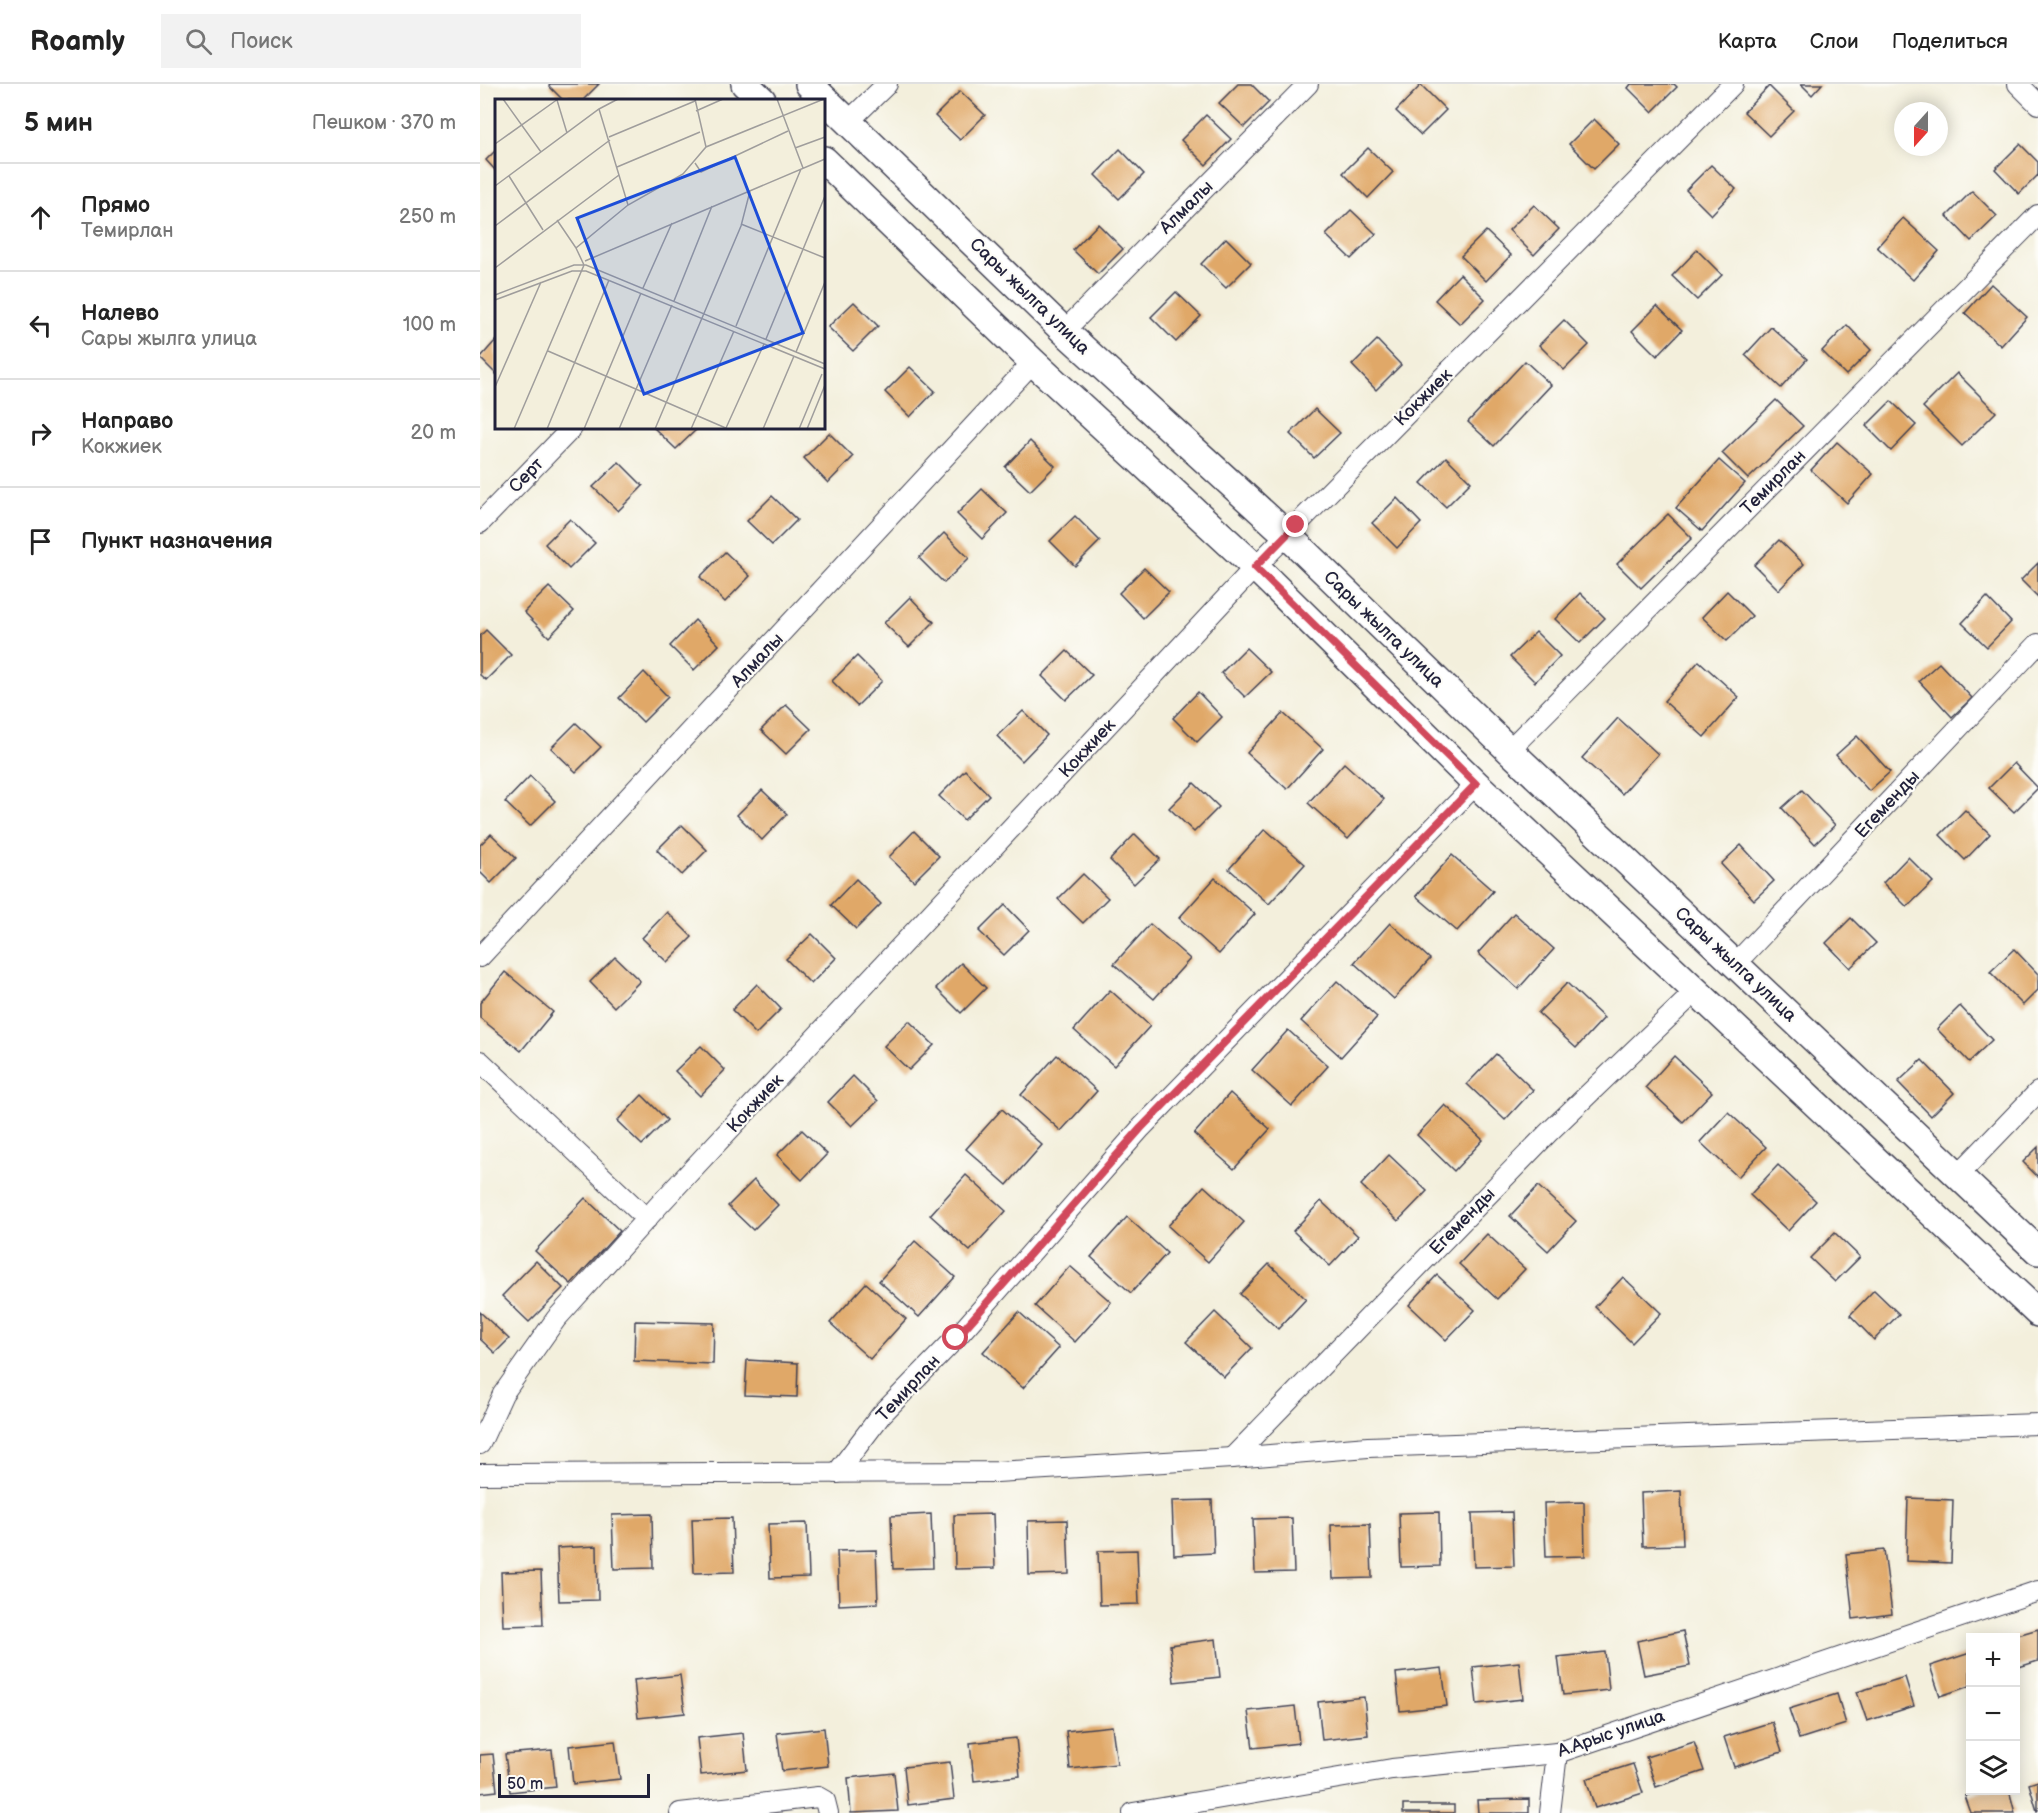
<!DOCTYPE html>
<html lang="ru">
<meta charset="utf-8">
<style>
:root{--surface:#fff;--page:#f2f2f2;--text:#222;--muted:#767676;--line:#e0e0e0}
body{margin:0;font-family:"Balsamiq Sans",sans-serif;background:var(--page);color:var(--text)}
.controls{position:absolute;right:18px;bottom:18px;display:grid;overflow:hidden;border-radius:0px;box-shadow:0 3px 15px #0003}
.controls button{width:54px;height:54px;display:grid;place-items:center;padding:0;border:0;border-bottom:2px solid var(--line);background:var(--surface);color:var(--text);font:30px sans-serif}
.compass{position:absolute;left:1414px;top:18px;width:54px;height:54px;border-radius:50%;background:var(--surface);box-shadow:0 3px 15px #0003;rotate:201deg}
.scale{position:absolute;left:18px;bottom:15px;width:152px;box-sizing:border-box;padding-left:6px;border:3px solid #22223b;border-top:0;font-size:16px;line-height:21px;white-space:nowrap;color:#22223b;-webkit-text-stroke:4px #fdfcf7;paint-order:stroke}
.stop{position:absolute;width:18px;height:18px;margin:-14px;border:4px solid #d1495b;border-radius:50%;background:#fff}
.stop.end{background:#d1495b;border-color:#fff;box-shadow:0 2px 6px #0008}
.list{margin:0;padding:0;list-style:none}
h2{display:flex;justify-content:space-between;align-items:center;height:78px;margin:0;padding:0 24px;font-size:26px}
h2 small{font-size:20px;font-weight:400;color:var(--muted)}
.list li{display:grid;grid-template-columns:39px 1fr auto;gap:18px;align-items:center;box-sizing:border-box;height:108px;padding:0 24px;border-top:2px solid var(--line)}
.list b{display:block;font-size:22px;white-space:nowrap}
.list p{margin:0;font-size:20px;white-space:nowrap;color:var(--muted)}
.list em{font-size:20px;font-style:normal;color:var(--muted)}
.icon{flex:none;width:33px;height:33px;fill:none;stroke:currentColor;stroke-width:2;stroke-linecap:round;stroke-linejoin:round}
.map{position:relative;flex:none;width:1558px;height:1729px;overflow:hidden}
header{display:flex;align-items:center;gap:36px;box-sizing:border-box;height:84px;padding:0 30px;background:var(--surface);border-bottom:2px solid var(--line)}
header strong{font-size:28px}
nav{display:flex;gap:33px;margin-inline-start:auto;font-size:21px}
.search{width:420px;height:54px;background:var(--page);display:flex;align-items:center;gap:15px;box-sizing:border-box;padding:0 21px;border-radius:0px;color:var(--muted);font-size:22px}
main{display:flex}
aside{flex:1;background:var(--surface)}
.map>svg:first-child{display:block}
.building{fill:#e0a867}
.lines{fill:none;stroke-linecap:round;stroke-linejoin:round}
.street-casing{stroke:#414153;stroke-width:22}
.secondary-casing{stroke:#414153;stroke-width:30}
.street{stroke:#fff;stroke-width:20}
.secondary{stroke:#fff;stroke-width:27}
.route{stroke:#d1495b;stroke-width:8}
.labels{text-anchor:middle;stroke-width:4.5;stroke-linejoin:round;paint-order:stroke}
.street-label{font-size:18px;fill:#22223b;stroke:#fdfcf7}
.inset-road{fill:none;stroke:#9f9d9c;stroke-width:1.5}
.view{fill:#1d4ed8;fill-opacity:0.15;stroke:#1d4ed8;stroke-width:3}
.inset-edge{fill:none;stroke:#22223b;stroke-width:3}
</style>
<header>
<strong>Roamly</strong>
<div class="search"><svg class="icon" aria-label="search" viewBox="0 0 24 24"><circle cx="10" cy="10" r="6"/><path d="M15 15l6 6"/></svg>Поиск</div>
<nav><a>Карта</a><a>Слои</a><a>Поделиться</a></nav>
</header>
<main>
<aside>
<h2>5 мин<small>Пешком · 370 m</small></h2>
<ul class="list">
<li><svg class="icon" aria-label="ahead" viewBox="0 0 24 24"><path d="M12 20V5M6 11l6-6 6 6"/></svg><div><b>Прямо</b><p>Темирлан</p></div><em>250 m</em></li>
<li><svg class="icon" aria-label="left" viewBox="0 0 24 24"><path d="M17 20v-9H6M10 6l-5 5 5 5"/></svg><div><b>Налево</b><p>Сары жылга улица</p></div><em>100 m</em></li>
<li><svg class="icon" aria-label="right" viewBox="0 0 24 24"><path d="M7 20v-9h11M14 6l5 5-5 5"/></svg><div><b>Направо</b><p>Кокжиек</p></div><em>20 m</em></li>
<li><svg class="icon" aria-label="arrive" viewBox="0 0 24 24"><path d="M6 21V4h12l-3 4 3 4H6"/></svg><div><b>Пункт назначения</b></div></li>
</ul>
</aside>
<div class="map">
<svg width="1558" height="1729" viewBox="0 0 1558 1729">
<rect width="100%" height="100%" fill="#fdfcf7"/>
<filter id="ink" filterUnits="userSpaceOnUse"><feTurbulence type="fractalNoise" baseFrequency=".0167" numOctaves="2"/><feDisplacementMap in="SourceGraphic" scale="12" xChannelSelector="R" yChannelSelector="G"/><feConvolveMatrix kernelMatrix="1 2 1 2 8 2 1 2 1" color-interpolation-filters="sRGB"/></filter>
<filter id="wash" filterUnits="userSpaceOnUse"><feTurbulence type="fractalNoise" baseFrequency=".008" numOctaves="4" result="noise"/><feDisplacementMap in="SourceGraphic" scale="24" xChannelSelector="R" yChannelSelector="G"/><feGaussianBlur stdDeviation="1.35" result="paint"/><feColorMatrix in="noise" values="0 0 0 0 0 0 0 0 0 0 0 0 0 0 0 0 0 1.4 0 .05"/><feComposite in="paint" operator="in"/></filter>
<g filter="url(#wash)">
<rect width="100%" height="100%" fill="#f3efdc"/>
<g id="blocks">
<g class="building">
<polygon points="70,0 119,0 103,16 83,16 69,2"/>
<polygon points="758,0 771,0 789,18 764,43 739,19"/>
<polygon points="1151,0 1194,0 1197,3 1172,28 1148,4"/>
<polygon points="1321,0 1342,0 1332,11"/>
<polygon points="941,1 966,26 941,51 916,27"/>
<polygon points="1289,2 1314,27 1289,52 1264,28"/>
<polygon points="480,7 505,31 480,56 455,32"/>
<polygon points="726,31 751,55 726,81 701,56"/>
<polygon points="1114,35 1139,60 1114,85 1089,60"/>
<polygon points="1540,60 1558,78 1558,91 1539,110 1515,85"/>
<polygon points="888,64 913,88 888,114 863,89"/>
<polygon points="640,65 664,90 639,115 615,91"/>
<polygon points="16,66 16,87 6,76"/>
<polygon points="1231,81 1256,105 1231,131 1206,106"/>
<polygon points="1492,107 1517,132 1491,157 1467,132"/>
<polygon points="1054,121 1079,145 1054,171 1029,146"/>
<polygon points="871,126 896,150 871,175 846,151"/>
<polygon points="1423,134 1459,167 1433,196 1397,163"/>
<polygon points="618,140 643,165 618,190 593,166"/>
<polygon points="1006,147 1031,171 1006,197 981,172"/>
<polygon points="746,154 771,179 746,204 721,180"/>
<polygon points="1217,166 1242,191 1217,216 1192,192"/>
<polygon points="980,190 1005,215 980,240 955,216"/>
<polygon points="1511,200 1547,233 1521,262 1485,229"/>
<polygon points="696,208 721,232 696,258 671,233"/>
<polygon points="374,218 398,242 373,267 348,243"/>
<polygon points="1177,222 1202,246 1177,272 1152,247"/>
<polygon points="1084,236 1109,261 1084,286 1059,261"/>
<polygon points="1367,241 1391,266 1366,291 1342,267"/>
<polygon points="1291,243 1327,275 1301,304 1265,271"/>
<polygon points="16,256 16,290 0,274"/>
<polygon points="897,256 921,281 896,306 872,281"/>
<polygon points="1045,277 1071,301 1014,362 988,338"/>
<polygon points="430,283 455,307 430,333 405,308"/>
<polygon points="1477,289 1516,328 1482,362 1443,323"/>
<polygon points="1296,316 1323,342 1268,395 1242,369"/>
<polygon points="1411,317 1436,341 1411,367 1386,342"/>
<polygon points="835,325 860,349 834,374 810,350"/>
<polygon points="174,344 218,344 196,365"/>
<polygon points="349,349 373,373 348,399 324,374"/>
<polygon points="550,357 575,382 550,407 525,383"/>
<polygon points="1357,358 1393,390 1367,419 1331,386"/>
<polygon points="966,373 991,398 966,423 941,399"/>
<polygon points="1239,376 1265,399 1222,447 1196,424"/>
<polygon points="139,378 163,402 138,427 113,403"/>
<polygon points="502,405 527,429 502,455 477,430"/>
<polygon points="292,412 317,436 292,461 267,437"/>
<polygon points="917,414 941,439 917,464 892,439"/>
<polygon points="1188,430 1212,454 1161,504 1137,480"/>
<polygon points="595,432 620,457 595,482 570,457"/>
<polygon points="90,435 115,459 89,485 65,460"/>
<polygon points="464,449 489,474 464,499 439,474"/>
<polygon points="1299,456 1324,480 1299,506 1274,481"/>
<polygon points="245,468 270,492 245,518 220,493"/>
<polygon points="1558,479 1558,513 1541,496"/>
<polygon points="664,484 689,508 663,534 639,509"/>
<polygon points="69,503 94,527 69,553 44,528"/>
<polygon points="1247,507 1272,532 1247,557 1222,533"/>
<polygon points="1100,509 1125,534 1100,559 1075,535"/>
<polygon points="430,513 454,538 429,563 404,539"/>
<polygon points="1507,513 1531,538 1507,563 1482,539"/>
<polygon points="215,536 239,561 214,586 190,562"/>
<polygon points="6,546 31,571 6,596 0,591 0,552"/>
<polygon points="1056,548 1080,572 1055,598 1030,573"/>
<polygon points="766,564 791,588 765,613 741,589"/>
<polygon points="587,567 612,591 586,616 562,592"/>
<polygon points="377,572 402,597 377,622 352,597"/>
<polygon points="1219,577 1259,613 1224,653 1184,617"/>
<polygon points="1459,579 1492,614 1472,633 1439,597"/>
<polygon points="164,588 188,613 163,638 139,614"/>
<polygon points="718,608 742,633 717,658 693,634"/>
<polygon points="306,621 331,645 306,670 281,646"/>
<polygon points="543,627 567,651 542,677 517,652"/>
<polygon points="803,629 843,665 807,705 767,669"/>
<polygon points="1138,634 1178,670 1142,710 1102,674"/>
<polygon points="96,639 121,663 96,688 71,664"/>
<polygon points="1377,652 1410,688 1389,707 1356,671"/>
<polygon points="864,679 904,715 868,755 828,719"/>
<polygon points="1534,679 1558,704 1534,728 1509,704"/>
<polygon points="485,686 509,711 484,736 459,712"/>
<polygon points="50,692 75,717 50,742 25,718"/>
<polygon points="714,699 739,723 714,748 689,724"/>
<polygon points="282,706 307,730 282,756 257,731"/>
<polygon points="1322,706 1355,741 1335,760 1302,724"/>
<polygon points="1485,726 1510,750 1485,776 1460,751"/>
<polygon points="202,741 227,766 202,791 177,766"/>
<polygon points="785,745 825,780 789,820 749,785"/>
<polygon points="434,747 459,772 434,797 409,773"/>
<polygon points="11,750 36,774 11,799 0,788 0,761"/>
<polygon points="655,750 680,775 654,800 630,776"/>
<polygon points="1261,761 1294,797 1274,816 1241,780"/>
<polygon points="972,771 1013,807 977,847 936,812"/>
<polygon points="1428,773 1453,798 1427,823 1403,799"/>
<polygon points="603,790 628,814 603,839 578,815"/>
<polygon points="735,794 775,830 739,870 699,834"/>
<polygon points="376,795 401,820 376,845 351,821"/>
<polygon points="525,821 549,846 524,871 499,847"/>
<polygon points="187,828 212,853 187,878 162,854"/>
<polygon points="1034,829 1074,865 1038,905 998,869"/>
<polygon points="1371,834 1396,859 1370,884 1346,859"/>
<polygon points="910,839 950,875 914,915 874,879"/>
<polygon points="670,840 710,875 674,915 634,880"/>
<polygon points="332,850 356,874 331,900 306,875"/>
<polygon points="1534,865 1558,890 1558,906 1543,921 1510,888"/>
<polygon points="135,873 160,897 134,923 110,898"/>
<polygon points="481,879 506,904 481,929 456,904"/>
<polygon points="25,888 73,928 41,967 0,934 0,919"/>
<polygon points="857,897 897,933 861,973 821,937"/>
<polygon points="1087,899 1124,934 1096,964 1058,929"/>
<polygon points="277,900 301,925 276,950 252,926"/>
<polygon points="630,906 670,942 634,982 594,946"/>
<polygon points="1480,922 1512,956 1489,978 1457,945"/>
<polygon points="429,937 454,961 429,986 404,962"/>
<polygon points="808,946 848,982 812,1022 772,986"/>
<polygon points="221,962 245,986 220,1012 195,987"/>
<polygon points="1016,970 1053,1006 1025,1036 987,1000"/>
<polygon points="577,971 617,1007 581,1047 541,1011"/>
<polygon points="1194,972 1232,1008 1203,1038 1166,1003"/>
<polygon points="1442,976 1474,1009 1451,1032 1418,998"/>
<polygon points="373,992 398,1017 372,1042 348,1018"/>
<polygon points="750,1009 790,1045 754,1085 714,1050"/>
<polygon points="162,1011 187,1036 162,1061 137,1037"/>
<polygon points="965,1021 1003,1056 974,1087 937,1051"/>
<polygon points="522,1025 562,1061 527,1101 486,1065"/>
<polygon points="1248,1028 1286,1063 1258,1093 1220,1058"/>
<polygon points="322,1046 347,1070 322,1096 297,1071"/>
<polygon points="1558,1063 1558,1093 1543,1078"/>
<polygon points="909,1071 947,1107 918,1137 881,1101"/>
<polygon points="1298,1081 1336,1117 1308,1147 1270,1111"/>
<polygon points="486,1091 526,1127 490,1167 450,1131"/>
<polygon points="274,1096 298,1121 273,1146 248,1122"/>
<polygon points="724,1102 764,1138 728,1178 688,1142"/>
<polygon points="1058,1102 1096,1137 1068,1167 1030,1132"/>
<polygon points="105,1114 140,1147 91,1200 55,1167"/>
<polygon points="841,1117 878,1152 850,1182 813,1147"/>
<polygon points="647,1133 687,1169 651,1209 611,1173"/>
<polygon points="1355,1149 1380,1173 1355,1198 1330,1174"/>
<polygon points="1007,1150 1045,1185 1017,1215 979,1180"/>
<polygon points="435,1157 475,1193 439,1233 399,1197"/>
<polygon points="56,1177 83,1204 49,1238 22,1212"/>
<polygon points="789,1180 826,1215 798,1245 760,1210"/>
<polygon points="590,1182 631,1218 595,1258 555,1222"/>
<polygon points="957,1191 995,1226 966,1256 929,1221"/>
<polygon points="1143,1193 1181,1229 1152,1259 1115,1223"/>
<polygon points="386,1199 426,1235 390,1275 350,1239"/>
<polygon points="1394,1206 1419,1230 1394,1256 1370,1231"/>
<polygon points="0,1228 29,1255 15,1269 0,1255"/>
<polygon points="539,1228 579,1264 543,1304 503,1268"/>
<polygon points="735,1228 772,1264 744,1293 706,1258"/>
<polygon points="155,1237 234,1239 233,1280 154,1277"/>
<polygon points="267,1276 318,1279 317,1313 265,1311"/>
<polygon points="1201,1407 1203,1461 1163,1462 1161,1409"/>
<polygon points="1428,1414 1473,1416 1471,1479 1426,1477"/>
<polygon points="732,1416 734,1469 694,1471 692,1417"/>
<polygon points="1104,1418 1105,1472 1066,1473 1064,1419"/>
<polygon points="959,1428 960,1482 921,1483 919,1429"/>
<polygon points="1032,1428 1034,1482 994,1483 992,1429"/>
<polygon points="172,1430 173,1484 134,1485 132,1431"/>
<polygon points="451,1430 453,1484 413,1485 411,1432"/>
<polygon points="513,1430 515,1484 475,1485 474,1431"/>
<polygon points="252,1434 254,1488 214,1489 212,1435"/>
<polygon points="812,1434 814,1488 775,1489 773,1435"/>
<polygon points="587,1436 589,1490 549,1491 548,1437"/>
<polygon points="327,1439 329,1493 290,1494 288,1440"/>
<polygon points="890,1440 892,1494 853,1495 851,1441"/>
<polygon points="117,1462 118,1516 79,1517 77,1464"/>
<polygon points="396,1466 398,1519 359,1521 357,1467"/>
<polygon points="657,1466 659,1520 620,1521 618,1467"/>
<polygon points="1404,1466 1412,1530 1373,1535 1366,1470"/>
<polygon points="61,1487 63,1541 23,1542 21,1488"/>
<polygon points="1558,1545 1558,1577 1536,1584 1536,1554 1531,1553"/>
<polygon points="1203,1547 1210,1582 1164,1591 1157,1557"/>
<polygon points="736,1555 740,1593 694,1598 690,1561"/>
<polygon points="1125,1568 1129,1606 1083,1611 1078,1573"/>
<polygon points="1490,1569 1490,1602 1460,1612 1450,1582"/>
<polygon points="1039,1578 1043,1615 997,1620 993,1583"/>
<polygon points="962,1584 967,1622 920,1627 916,1589"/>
<polygon points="200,1591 205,1629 158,1634 154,1596"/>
<polygon points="1425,1593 1434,1622 1387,1637 1377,1608"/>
<polygon points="1357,1610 1366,1640 1319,1655 1309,1625"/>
<polygon points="884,1613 888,1651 842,1656 838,1618"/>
<polygon points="815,1622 819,1659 773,1664 768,1627"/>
<polygon points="1292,1638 1302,1668 1254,1683 1244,1653"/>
<polygon points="632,1642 637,1680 590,1685 586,1647"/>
<polygon points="344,1644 348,1682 302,1687 297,1649"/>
<polygon points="263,1649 267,1686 221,1691 217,1654"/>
<polygon points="536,1654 540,1692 494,1697 490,1659"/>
<polygon points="135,1657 140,1695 93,1700 89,1662"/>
<polygon points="1214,1658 1224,1687 1176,1703 1166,1673"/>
<polygon points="72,1666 76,1703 30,1708 25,1670"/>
<polygon points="13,1670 17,1707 0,1709 0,1671"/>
<polygon points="470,1678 474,1715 428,1721 424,1683"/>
<polygon points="1153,1680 1163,1709 1115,1724 1106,1695"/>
<polygon points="414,1689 418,1727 371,1729 368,1694"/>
<polygon points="1558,1697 1558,1726 1557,1727 1549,1700"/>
<polygon points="1503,1706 1529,1706 1535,1729 1491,1729 1485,1712"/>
<polygon points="1049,1715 1049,1729 998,1729 997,1716"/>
<rect x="923" y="1721" width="51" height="8"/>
</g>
</g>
</g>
<g filter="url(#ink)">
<use href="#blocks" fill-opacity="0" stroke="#414153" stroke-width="1.5"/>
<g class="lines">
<defs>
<g id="street">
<polyline points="1538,0 1558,20"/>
<polyline points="369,37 407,0"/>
<polyline points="584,247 828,0"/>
<polyline points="0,439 92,344"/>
<polyline points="1029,666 1558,131"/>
<polyline points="0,873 553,278"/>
<polyline points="1255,880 1558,560"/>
<polyline points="0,977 167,1135"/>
<polyline points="1479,1090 1558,1008"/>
<polyline points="0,1360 23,1310 76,1235 179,1121 775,483 1253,0"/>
<polyline points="752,1374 1068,1049 1217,906"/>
<polyline points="357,1389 401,1331 476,1254 661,1044 996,700"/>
<polyline points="0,1390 517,1388 752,1374 888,1363 1558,1340"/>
<polyline points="200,1729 338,1713 345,1717 348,1729"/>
<polyline points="653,1729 912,1685 1077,1669 1558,1507"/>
<polyline points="1070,1729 1077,1669"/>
</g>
<g id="secondary">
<polyline points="265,0 282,16"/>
<polyline points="329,0 584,247 807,451 1029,666 1558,1167"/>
<polyline points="344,76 553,278 775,483 996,700 1558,1229"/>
</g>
</defs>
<use href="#street" class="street-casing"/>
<use href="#secondary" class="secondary-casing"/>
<use href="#street" class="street"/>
<use href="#secondary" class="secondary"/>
</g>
</g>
<g class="lines" filter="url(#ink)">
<polyline class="route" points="476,1254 661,1044 996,700 775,483 816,441"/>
</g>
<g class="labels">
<g class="street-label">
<text transform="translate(706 123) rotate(-45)" y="6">Алмалы</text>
<text transform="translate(550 212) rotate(44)" y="6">Сары жылга улица</text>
<text transform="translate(943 313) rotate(-45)" y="6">Кокжиек</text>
<text transform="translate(46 391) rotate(-46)" y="6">Серт</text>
<text transform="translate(1293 398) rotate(-45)" y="6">Темирлан</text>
<text transform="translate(904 545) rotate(44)" y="6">Сары жылга улица</text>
<text transform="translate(277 576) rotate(-47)" y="6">Алмалы</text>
<text transform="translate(607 664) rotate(-47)" y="6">Кокжиек</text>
<text transform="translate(1407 720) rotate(-47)" y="6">Егеменды</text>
<text transform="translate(1256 880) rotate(43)" y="6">Сары жылга улица</text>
<text transform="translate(275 1019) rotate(-47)" y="6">Кокжиек</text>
<text transform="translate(982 1137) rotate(-46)" y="6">Егеменды</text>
<text transform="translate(428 1304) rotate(-47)" y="6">Темирлан</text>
<text transform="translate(1131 1649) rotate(-19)" y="6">А.Арыс улица</text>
</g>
</g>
<g transform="translate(15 15)">
<rect width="330" height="330" fill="#f3efdc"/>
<path class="inset-road" d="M8 0 46 53M200 0 211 48M282 0 308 69M62 1 72 34M104 10 133 106M201 12 228 0M114 38 200 2M0 45 63 0M300 49 330 38M200 64 206 73 293 32M122 68 205 33M14 77 48 131M0 87 104 10 123 0M62 121 81 149M246 125 330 159M0 127 115 41M90 162 330 60M0 169 124 76M148 189 177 124M0 196 79 166H91L330 265M0 201 77 172H91L330 270M179 202 217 107M241 227 306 70M271 240 330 97M53 252 233 330M301 253 330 183M0 288 46 183M231 329 269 245M19 330 89 166 81 149 133 106 188 75 211 48 329 0M52 330 114 181M89 330 146 194M124 330 177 206M160 330 246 127 255 92M196 330 239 232M268 330 299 257M304 330 327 275M312 330 330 286"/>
<path class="view" d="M240 58 308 234 149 295 82 119Z"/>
<rect width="330" height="330" class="inset-edge"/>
</g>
</svg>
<div class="controls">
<button>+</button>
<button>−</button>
<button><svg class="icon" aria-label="layers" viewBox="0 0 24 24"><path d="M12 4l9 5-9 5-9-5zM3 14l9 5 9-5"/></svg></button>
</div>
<svg class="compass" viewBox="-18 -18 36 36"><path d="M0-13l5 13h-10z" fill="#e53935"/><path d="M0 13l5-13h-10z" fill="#767676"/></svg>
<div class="scale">50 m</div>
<div class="stop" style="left:476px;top:1254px"></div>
<div class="stop end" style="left:816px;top:441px"></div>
</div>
</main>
